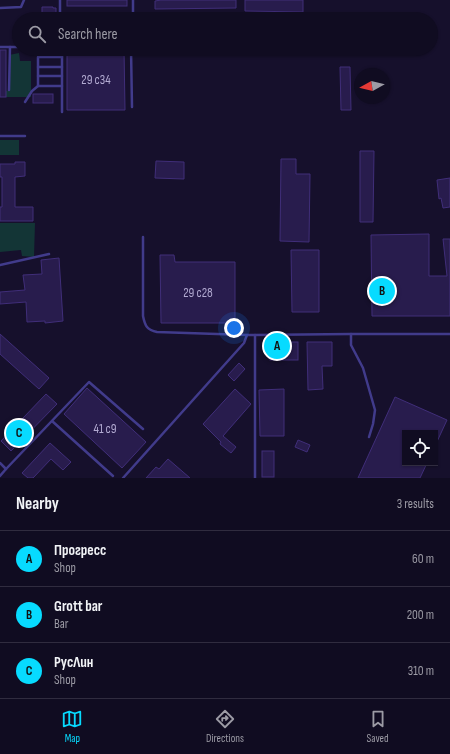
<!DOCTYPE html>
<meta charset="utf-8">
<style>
:root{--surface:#100c21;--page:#1e1a2e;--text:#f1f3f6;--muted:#9c9ba5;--line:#302c3f;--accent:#07dbff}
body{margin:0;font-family:"Sofia Sans Condensed",sans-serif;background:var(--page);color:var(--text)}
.controls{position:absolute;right:12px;bottom:12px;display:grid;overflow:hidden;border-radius:0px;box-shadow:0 1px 3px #0004}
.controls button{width:36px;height:36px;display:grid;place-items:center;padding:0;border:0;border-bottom:1px solid var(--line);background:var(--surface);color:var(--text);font:20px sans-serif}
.compass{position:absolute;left:354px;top:68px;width:36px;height:36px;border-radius:50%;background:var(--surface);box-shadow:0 1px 3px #0004;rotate:262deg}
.you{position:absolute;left:234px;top:328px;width:14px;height:14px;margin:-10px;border:3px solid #fff;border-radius:50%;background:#1a73e8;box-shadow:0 0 0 6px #1a73e833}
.badge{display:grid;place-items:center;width:26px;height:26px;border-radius:50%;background:var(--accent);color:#111;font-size:13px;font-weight:700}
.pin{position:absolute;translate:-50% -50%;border:2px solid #fff;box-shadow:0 1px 4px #0006}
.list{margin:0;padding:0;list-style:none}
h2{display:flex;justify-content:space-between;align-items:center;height:52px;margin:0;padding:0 16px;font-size:17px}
h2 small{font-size:13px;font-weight:400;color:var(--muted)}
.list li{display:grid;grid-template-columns:26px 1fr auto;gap:12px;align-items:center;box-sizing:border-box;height:56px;padding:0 16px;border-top:1px solid var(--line)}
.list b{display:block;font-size:15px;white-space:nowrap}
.list p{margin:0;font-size:13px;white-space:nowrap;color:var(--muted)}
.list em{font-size:13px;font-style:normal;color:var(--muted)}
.icon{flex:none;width:22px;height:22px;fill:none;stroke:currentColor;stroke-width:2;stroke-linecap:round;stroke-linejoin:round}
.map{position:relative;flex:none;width:450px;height:478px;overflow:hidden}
.search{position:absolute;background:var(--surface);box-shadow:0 1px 3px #0004;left:12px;right:12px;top:12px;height:44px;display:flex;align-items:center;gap:10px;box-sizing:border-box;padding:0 14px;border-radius:22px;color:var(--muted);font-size:15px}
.sheet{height:220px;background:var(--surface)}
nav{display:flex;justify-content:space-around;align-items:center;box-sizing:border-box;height:56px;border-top:1px solid var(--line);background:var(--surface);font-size:11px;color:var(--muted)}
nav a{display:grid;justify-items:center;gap:2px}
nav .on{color:var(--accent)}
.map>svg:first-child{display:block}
.green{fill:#133536}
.building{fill:#281c4d;stroke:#402e79}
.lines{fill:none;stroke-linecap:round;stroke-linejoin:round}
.lane{stroke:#413b8b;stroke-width:2.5}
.labels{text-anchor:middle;stroke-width:3.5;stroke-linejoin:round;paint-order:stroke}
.number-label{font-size:13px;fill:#b3abd2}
</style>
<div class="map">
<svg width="450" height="478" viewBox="0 0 450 478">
<rect width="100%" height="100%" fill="#16102c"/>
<g class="green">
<polygon points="19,53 20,61 31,61 31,97 6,97 6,91 9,90 9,55"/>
<rect x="0" y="140" width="19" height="15"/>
<polygon points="0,223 35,223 34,257 22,256 21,250 0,252"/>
</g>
<g class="building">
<rect x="67" y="0" width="60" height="6"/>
<polygon points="161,0 236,0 236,8 155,9 155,1"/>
<polygon points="245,0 303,0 303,12 245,11"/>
<polygon points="42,7 53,7 53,8 56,8 56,16 53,16 53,19 42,19"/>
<polygon points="67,49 124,49 125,110 67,110"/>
<rect x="0" y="50" width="6" height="47"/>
<polygon points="340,67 350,67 351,110 341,110"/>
<rect x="33" y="94" width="20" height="9"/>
<polygon points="360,151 374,151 373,222 360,222"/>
<polygon points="281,159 296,159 296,174 310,174 309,242 280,241"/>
<polygon points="156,161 184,162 184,179 155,178"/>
<polygon points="15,162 25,162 25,176 15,177 15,207 33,207 33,221 0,221 0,207 2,207 2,177 0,177 0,164 15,164"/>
<polygon points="450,178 450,207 443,208 441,198 439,199 437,180"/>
<polygon points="429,234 429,276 447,276 443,239 450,239 450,316 372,316 371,235"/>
<polygon points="291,250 319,250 319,312 292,312"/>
<polygon points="160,255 174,255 175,262 235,262 235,323 161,323"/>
<polygon points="59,258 63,321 45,323 45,321 27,322 26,302 0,304 0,292 25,290 23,275 42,274 41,260"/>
<polygon points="0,334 49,378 39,389 0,354"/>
<rect x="270" y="342" width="28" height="18"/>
<polygon points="307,342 332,342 332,366 322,366 323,389 308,390"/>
<polygon points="239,363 245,369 234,381 228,375"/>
<polygon points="87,388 146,442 122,468 64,414"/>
<polygon points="235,389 251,404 223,436 236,447 231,453 220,444 221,442 203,424"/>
<polygon points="284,389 284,436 260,436 259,390"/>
<polygon points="46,394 57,404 11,451 1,441"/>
<polygon points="395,397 447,420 435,446 435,433 405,433 405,463 427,463 420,478 358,478"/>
<polygon points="298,440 310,445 307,452 295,447"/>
<polygon points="50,443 71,462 63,470 51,459 33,478 28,478 22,473"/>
<rect x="262" y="451" width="12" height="26"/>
<polygon points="168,459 190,478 146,478 156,467 159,469"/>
</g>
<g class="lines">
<g class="lane">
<polyline points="60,0 60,14"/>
<polyline points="133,0 133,19"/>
<polyline points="0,8 21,7 24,0"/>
<polyline points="60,19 60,14 133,14"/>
<polyline points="0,47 19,47"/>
<polyline points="62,49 62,112"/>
<polyline points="131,49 132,107"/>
<polyline points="38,67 62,67"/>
<polyline points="38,76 62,76"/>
<polyline points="38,86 62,86"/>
<polyline points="9,90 10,47"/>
<polyline points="25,102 32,91 38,86 38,57 62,57"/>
<polyline points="0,136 25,136"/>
<path d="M143 237V316C145 326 147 330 157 332L247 335 351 334H450"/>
<polyline points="0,265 49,254"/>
<polyline points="351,334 351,345 363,368 375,410 373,424 369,437"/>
<polyline points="255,335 255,478"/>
<polyline points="52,421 113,476"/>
<polyline points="0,463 6,469 89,382 143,429"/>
<polyline points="0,476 6,469"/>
<polyline points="123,478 244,343 247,335"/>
</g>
</g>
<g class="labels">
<g class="number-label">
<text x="96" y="84">29 с34</text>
<text x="198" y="297">29 с28</text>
<text x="105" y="433">41 с9</text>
</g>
</g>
</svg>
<div class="controls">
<button><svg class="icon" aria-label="locate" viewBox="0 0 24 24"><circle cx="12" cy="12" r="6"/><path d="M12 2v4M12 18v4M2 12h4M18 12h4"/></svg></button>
</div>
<svg class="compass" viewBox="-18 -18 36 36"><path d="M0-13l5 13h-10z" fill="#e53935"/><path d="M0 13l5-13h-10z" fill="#9c9ba5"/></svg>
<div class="you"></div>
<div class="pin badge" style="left:277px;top:346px">A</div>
<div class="pin badge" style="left:382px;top:291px">B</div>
<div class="pin badge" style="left:19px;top:433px">C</div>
<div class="search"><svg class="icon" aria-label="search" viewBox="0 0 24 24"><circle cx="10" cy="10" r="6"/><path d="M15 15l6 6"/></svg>Search here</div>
</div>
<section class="sheet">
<h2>Nearby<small>3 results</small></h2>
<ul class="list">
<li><span class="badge">A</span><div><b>Прогресс</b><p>Shop</p></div><em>60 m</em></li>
<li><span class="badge">B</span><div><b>Grott bar</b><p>Bar</p></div><em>200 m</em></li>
<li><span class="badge">C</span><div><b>РусЛин</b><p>Shop</p></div><em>310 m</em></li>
</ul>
</section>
<nav>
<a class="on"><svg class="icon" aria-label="map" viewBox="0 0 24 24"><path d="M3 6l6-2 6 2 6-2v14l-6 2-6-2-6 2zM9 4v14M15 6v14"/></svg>Map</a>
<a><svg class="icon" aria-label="directions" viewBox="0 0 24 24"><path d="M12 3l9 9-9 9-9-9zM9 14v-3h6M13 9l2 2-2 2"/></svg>Directions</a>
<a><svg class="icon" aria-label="saved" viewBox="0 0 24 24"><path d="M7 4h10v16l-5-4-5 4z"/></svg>Saved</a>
</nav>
